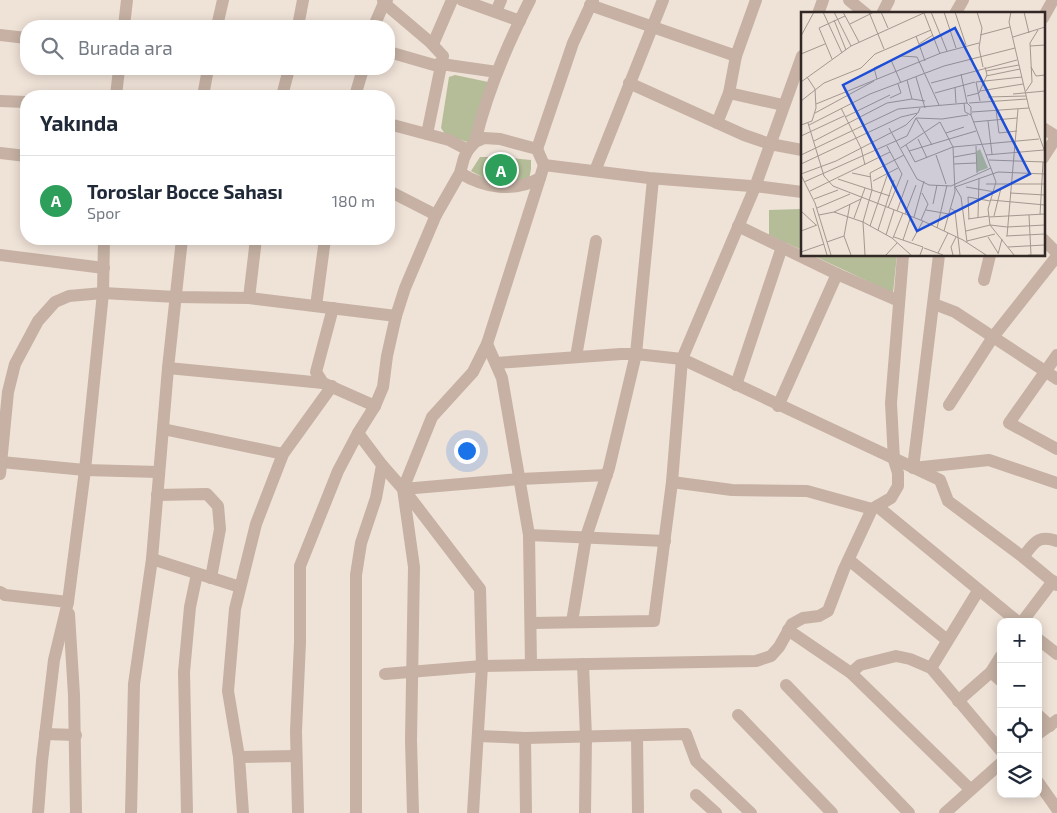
<!DOCTYPE html>
<html lang="tr">
<meta charset="utf-8">
<style>
:root{--surface:#fff;--page:#f6f6f7;--text:#1f2937;--muted:#747a83;--line:#e0e1e3;--accent:#1d5150}
body{margin:0;font-family:"Exo 2",sans-serif;background:var(--page);color:var(--text)}
.controls{position:absolute;right:15px;bottom:15px;display:grid;overflow:hidden;border-radius:10px;box-shadow:0 2px 12px #0003}
.controls button{width:45px;height:45px;display:grid;place-items:center;padding:0;border:0;border-bottom:1px solid var(--line);background:var(--surface);color:var(--text);font:25px sans-serif}
.you{position:absolute;left:466px;top:450px;width:18px;height:18px;margin:-12px;border:4px solid #fff;border-radius:50%;background:#1a73e8;box-shadow:0 0 0 8px #1a73e833}
.badge{display:grid;place-items:center;width:32px;height:32px;border-radius:50%;background:var(--accent);color:#fff;font-size:16px;font-weight:700}
.pin{position:absolute;translate:-50% -50%;border:2px solid #fff;box-shadow:0 1px 5px #0006}
.list{margin:0;padding:0;list-style:none}
h2{display:flex;justify-content:space-between;align-items:center;height:65px;margin:0;padding:0 20px;font-size:21px}
h2 small{font-size:16px;font-weight:400;color:var(--muted)}
.list li{display:grid;grid-template-columns:32px 1fr auto;gap:15px;align-items:center;box-sizing:border-box;height:90px;padding:0 20px;border-top:1px solid var(--line)}
.list b{display:block;font-size:19px;white-space:nowrap}
.list p{margin:0;font-size:16px;white-space:nowrap;color:var(--muted)}
.list em{font-size:16px;font-style:normal;color:var(--muted)}
.icon{flex:none;width:28px;height:28px;fill:none;stroke:currentColor;stroke-width:2;stroke-linecap:round;stroke-linejoin:round}
.map{position:relative;flex:none;width:1057px;height:813px;overflow:hidden}
.search{position:absolute;background:var(--surface);box-shadow:0 2px 12px #0003;left:20px;top:20px;width:375px;height:55px;display:flex;align-items:center;gap:12px;box-sizing:border-box;padding:0 18px;border-radius:20px;color:var(--muted);font-size:19px}
.panel{position:absolute;background:var(--surface);box-shadow:0 2px 12px #0003;left:20px;top:90px;width:375px;height:155px;border-radius:20px}
.map>svg:first-child{display:block}
.green{fill:#b4bd98}
.lines{fill:none;stroke-linecap:round;stroke-linejoin:round}
.minor{stroke:#c6b1a4;stroke-width:12}
.inset-road{fill:none;stroke:#a39890;stroke-width:1}
.view{fill:#1d4ed8;fill-opacity:0.15;stroke:#1d4ed8;stroke-width:2.5}
.inset-edge{fill:none;stroke:#322825;stroke-width:2.5}
</style>
<div class="map">
<svg width="1057" height="813" viewBox="0 0 1057 813">
<rect width="100%" height="100%" fill="#efe2d7"/>
<g class="green">
<polygon points="455,75 493,83 470,143 445,134 441,128 449,77"/>
<polygon points="480,157 500,157 531,160 531,169 529,180 492,182 471,171"/>
<polygon points="802,209 802,250 769,235 769,210"/>
<polygon points="812,255 897,255 893,293"/>
</g>
<g class="lines">
<g class="minor">
<polyline points="383,0 384,3 430,42 443,56 427,134"/>
<polyline points="462,0 520,21"/>
<polyline points="849,0 866,14"/>
<polyline points="590,5 736,56 756,0"/>
<polyline points="496,12 501,0"/>
<polyline points="818,14 823,0"/>
<polyline points="882,14 889,0"/>
<polyline points="955,14 963,0"/>
<polyline points="1043,18 1053,0"/>
<polyline points="124,26 127,0"/>
<polyline points="217,26 223,0"/>
<polyline points="298,26 303,0"/>
<polyline points="374,26 384,3 387,0"/>
<polyline points="0,35 26,38"/>
<polyline points="433,44 452,0"/>
<polyline points="389,52 434,65 441,64 497,72"/>
<polyline points="629,83 744,135 770,144 802,150"/>
<polyline points="729,93 783,105"/>
<polyline points="116,96 119,69"/>
<polyline points="203,96 208,69"/>
<polyline points="282,96 289,69"/>
<polyline points="355,96 363,69"/>
<polyline points="0,101 26,102"/>
<polyline points="717,123 729,93 736,56"/>
<polyline points="389,124 449,140 468,150"/>
<polyline points="1043,128 1057,137"/>
<path d="M475 142C487 92 507 45 530 0"/>
<polyline points="537,149 573,43 593,0"/>
<polyline points="0,153 26,156"/>
<polyline points="1043,158 1057,136"/>
<polyline points="544,165 649,178 763,187 802,192"/>
<polyline points="595,171 663,0"/>
<polyline points="540,178 487,344 473,372 432,417 403,489 520,479 607,475"/>
<polyline points="389,191 436,215"/>
<polyline points="738,226 837,274 899,301"/>
<polyline points="1043,239 1057,253"/>
<polyline points="0,255 104,268"/>
<polyline points="939,255 913,468 989,460 1057,483"/>
<polyline points="984,280 990,255"/>
<polyline points="249,298 256,239"/>
<polyline points="934,304 955,312 1057,379"/>
<polyline points="316,306 325,239"/>
<polyline points="487,344 502,378 529,535 531,665"/>
<polyline points="1057,355 1009,423 1057,449"/>
<polyline points="576,357 596,241"/>
<polyline points="496,363 621,354 636,354 682,359 940,480 948,501 1023,557 1057,585"/>
<polyline points="168,368 323,383 375,406"/>
<polyline points="323,383 316,372 333,308"/>
<polyline points="736,385 782,247"/>
<polyline points="949,405 993,337 1057,256"/>
<polyline points="778,406 837,274"/>
<polyline points="163,429 283,454"/>
<polyline points="1,462 85,470 159,472"/>
<polyline points="382,465 403,489 414,567 411,740 413,813"/>
<polyline points="0,474 8,392 15,364 38,321 55,302 69,296 103,293 176,297 249,298 396,316"/>
<polyline points="672,482 732,490 807,491 872,509"/>
<polyline points="405,491 480,589 482,666 473,813"/>
<polyline points="157,495 207,494 218,506 220,529 211,578"/>
<polyline points="877,506 1018,622"/>
<polyline points="529,535 665,541"/>
<path d="M1023 557C1034 543 1038 534 1057 541"/>
<polyline points="152,559 240,587"/>
<polyline points="849,560 947,640"/>
<polyline points="0,592 5,595 68,602"/>
<polyline points="69,614 74,695 76,813"/>
<polyline points="572,622 586,537 609,468 636,354 653,179"/>
<polyline points="1022,622 1053,581"/>
<polyline points="531,623 654,621 672,482 682,359 755,187 802,56"/>
<polyline points="788,630 851,673 970,789"/>
<polyline points="1038,639 1057,654"/>
<polyline points="583,664 586,737 585,813"/>
<polyline points="931,668 978,591"/>
<polyline points="991,672 1001,681"/>
<polyline points="851,673 860,665 896,656 910,659 931,668 1001,751"/>
<polyline points="385,674 482,666 756,661 771,656 779,647 792,624 803,618 819,616 828,611 844,569 872,509 891,498 898,486 898,473 894,460 891,403 903,255"/>
<polyline points="786,685 909,813"/>
<polyline points="958,701 991,672 1001,656"/>
<polyline points="738,715 832,813"/>
<polyline points="1038,715 1050,726"/>
<polyline points="45,734 76,735"/>
<polyline points="1038,734 1057,720"/>
<polyline points="478,736 525,738 686,734 696,761 751,813"/>
<polyline points="637,736 638,813"/>
<polyline points="525,738 526,813"/>
<polyline points="239,757 296,756"/>
<polyline points="1038,782 1057,809"/>
<polyline points="696,795 716,813"/>
<polyline points="38,813 42,761 54,660 68,602 85,470 103,293 104,239"/>
<polyline points="131,813 134,684 152,559 168,368 182,239"/>
<polyline points="187,813 184,672 190,607 197,574"/>
<polyline points="243,813 239,757 228,691 235,609 256,524 283,454 332,386"/>
<path d="M298 813 296 731 300 642V566L338 471 358 433 375 406 383 387 387 356 396 316 405 288 436 215 460 173 464 158 468 150 475 142 484 138 500 139 537 149 544 165 540 178C514 193 485 188 460 173"/>
<polyline points="356,813 356,575 361,543 376,498 382,465 358,433"/>
<polyline points="945,813 1001,763"/>
</g>
</g>
<g transform="translate(801 12)">
<rect width="244" height="244" fill="#efe2d7"/>
<path d="M179 137 187 156 176 160V139Z" fill="#b4bd98"/>
<path class="inset-road" d="M22 0 41 41M33 0 50 34M42 0 58 30M68 0 83 37M80 0 87 16M130 0 146 39M143 0 155 36M154 0 165 33M176 0 181 16 178 36 182 55M210 0 208 10 228 96 244 140M223 0 228 21M123 1 139 42M33 8 45 38M49 12 73 0M179 23 209 15M0 24 13 0M115 24 124 49M212 25 244 15M118 32 132 23M229 34 244 33M0 42 24 32M31 47 18 16 44 4M90 48 100 71M230 55 235 64 244 63M185 59 218 53M160 62 166 91M185 64 219 57M115 65 124 96M76 67 73 56 100 44 116 45 138 93M106 68 111 87M0 70 50 34 125 0M130 71 216 48M154 75 155 91M179 79 222 72M225 79 231 70 229 31 237 18M134 81 174 70M212 82 244 79M166 84 178 81 186 63 184 55M187 85 225 84M89 86 100 81 97 72M0 89 23 71 60 56 74 42 130 18M179 89 175 70 221 65M168 91 226 87M15 92 140 41 178 31M40 96 60 136 64 153M195 98 198 121 216 119M171 100 228 96M14 101 73 69M170 103 195 170 187 197 189 213 213 243M44 105 89 83M187 109 191 142M139 110 152 135 154 180 143 219M172 110 216 106M7 111 23 164 32 174 122 209 162 228 185 243M0 113 11 109 15 96 14 77 6 65M8 113 69 82 143 54 214 36M88 116 116 167 128 173 150 174 190 156M145 121 163 115M0 124 43 104M117 127 126 146M13 129 86 91 111 87 124 89M105 133 114 150 152 135 238 127M131 133 115 106 141 107 167 103M86 134 101 162 87 196M175 134 176 161M100 136 139 110M108 139 175 119M0 143 97 97 166 91 170 95V103L164 100 163 91M135 143 145 172M185 143 243 138M153 145 175 141M188 148 244 150M0 152 100 105 117 101 119 96M153 152 175 151M51 161 70 165M0 162 35 149 105 113 116 102M0 163 14 191 30 243M37 167 89 184M72 169 97 156M3 170 106 124 115 106M185 172H244M165 175 194 180M9 179 89 140M209 181 244 183M13 187 37 178M190 188 244 193M132 192 136 173M12 196 26 243M16 196 49 182M149 196 154 199 159 243M125 198 148 202M0 199 15 213M96 199 107 168M33 200 60 187M104 202 115 173M18 203 33 200 62 210 91 226 110 243M228 203 230 243M239 203 242 150M193 204 200 176M113 205 123 169M188 205 244 202M53 206 64 176M177 206 178 166M167 207 188 204M168 207 167 185 189 189M120 208 127 192 121 181M69 214 87 161M136 216 146 173M77 218 93 168M0 219 16 213M165 219 189 213 206 215 244 213M85 223 93 198M43 224 50 243M205 224 244 222M206 224 217 97M93 225 122 235 119 243M187 225 197 241M92 226 102 201M102 228 110 204M111 229 122 209M166 229 194 222M26 230 43 224 49 192M166 230 160 185 154 175 197 160 244 162M207 235 244 233M123 236 142 243M0 240 23 232M137 241 147 221M197 242 201 227M64 243 62 210 71 178 69 161 103 143M85 243 96 231M152 243 150 235 155 225M227 243H244"/>
<path class="view" d="M154 16 229 162 116 219 42 73Z"/>
<rect width="244" height="244" class="inset-edge"/>
</g>
</svg>
<div class="controls">
<button>+</button>
<button>−</button>
<button><svg class="icon" aria-label="locate" viewBox="0 0 24 24"><circle cx="12" cy="12" r="6"/><path d="M12 2v4M12 18v4M2 12h4M18 12h4"/></svg></button>
<button><svg class="icon" aria-label="layers" viewBox="0 0 24 24"><path d="M12 4l9 5-9 5-9-5zM3 14l9 5 9-5"/></svg></button>
</div>
<div class="you"></div>
<div class="pin badge" style="left:501px;top:170px;background:#2e9e5b">A</div>
<div class="search"><svg class="icon" aria-label="search" viewBox="0 0 24 24"><circle cx="10" cy="10" r="6"/><path d="M15 15l6 6"/></svg>Burada ara</div>
<section class="panel">
<h2>Yakında<small></small></h2>
<ul class="list">
<li><span class="badge" style="background:#2e9e5b">A</span><div><b>Toroslar Bocce Sahası</b><p>Spor</p></div><em>180 m</em></li>
</ul>
</section>
</div>
